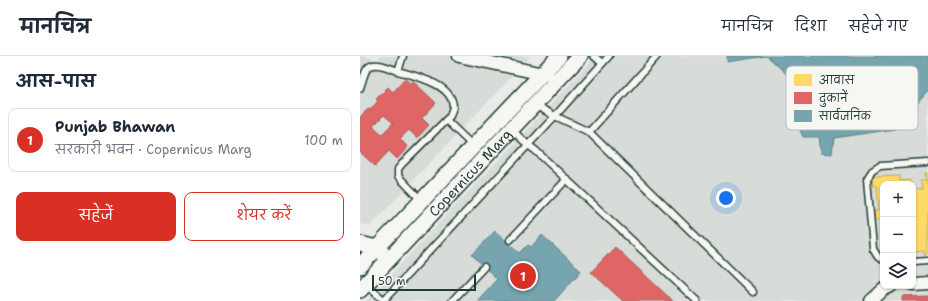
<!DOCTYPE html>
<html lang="hi">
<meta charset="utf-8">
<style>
:root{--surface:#fff;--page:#f6f6f7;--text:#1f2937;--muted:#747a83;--line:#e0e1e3;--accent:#d93025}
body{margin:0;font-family:"Shantell Sans","Playpen Sans Deva",sans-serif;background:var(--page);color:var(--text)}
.controls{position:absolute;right:12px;bottom:12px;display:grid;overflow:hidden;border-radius:8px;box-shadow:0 1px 3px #0004}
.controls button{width:36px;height:36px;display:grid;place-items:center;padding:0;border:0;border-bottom:1px solid var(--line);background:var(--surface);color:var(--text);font:20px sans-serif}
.scale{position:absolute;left:12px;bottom:10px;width:104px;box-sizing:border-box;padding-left:4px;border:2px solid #1f3d34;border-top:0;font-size:11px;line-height:14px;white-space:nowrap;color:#1f3d34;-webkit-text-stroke:3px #f6f6f2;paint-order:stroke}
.you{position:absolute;left:366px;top:142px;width:14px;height:14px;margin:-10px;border:3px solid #fff;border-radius:50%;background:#1a73e8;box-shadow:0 0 0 6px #1a73e833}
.badge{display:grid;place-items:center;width:26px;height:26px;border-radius:50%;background:var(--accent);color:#fff;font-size:13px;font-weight:700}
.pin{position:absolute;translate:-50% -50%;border:2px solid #fff;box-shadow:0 1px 4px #0006}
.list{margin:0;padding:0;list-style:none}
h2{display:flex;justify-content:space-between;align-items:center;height:52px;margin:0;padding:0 16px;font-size:17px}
h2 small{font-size:13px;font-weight:400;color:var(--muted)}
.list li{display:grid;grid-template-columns:26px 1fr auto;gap:12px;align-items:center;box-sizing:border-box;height:64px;margin:0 8px 8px;padding:0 8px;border:1px solid var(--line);border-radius:8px}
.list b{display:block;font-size:15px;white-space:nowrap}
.list p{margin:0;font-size:13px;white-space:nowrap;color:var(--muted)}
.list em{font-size:13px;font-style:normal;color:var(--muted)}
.actions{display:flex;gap:8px;padding:12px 16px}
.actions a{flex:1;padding:9px 0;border:1px solid var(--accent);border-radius:8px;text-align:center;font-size:14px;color:var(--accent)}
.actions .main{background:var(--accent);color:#fff}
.icon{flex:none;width:22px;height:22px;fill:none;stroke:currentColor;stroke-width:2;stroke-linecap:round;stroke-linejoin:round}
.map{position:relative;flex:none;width:568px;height:245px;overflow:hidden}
header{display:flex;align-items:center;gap:24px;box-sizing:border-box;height:56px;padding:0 20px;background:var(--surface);border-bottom:1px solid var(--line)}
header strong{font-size:19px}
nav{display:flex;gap:22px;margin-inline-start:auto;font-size:14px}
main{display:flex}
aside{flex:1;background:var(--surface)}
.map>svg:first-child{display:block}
.built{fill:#d8dcd8;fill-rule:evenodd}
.homes{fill:#ffd966;stroke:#bcaa57}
.shops{fill:#e06666;stroke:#a65a57;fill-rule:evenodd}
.public{fill:#76a5af;stroke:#5c868a}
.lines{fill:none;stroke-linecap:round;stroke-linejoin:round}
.service-casing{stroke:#1f3d34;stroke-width:9}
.minor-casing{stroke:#1f3d34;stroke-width:15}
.tertiary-casing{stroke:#1f3d34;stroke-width:18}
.service{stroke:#f6f6f2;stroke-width:6}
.minor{stroke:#f6f6f2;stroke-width:12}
.tertiary{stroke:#f6f6f2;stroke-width:15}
.labels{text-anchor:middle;stroke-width:4;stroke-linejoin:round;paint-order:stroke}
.street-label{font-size:14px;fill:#1f3d34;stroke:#f6f6f2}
.key{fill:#f6f6f2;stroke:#b6beb9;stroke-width:1}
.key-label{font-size:11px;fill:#1f3d34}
</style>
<header>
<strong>मानचित्र</strong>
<nav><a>मानचित्र</a><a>दिशा</a><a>सहेजे गए</a></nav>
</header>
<main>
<aside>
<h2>आस-पास<small></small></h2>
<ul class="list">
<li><span class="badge">1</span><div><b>Punjab Bhawan</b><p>सरकारी भवन · Copernicus Marg</p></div><em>100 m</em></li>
</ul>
<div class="actions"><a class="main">सहेजें</a><a>शेयर करें</a></div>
</aside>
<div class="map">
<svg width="568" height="245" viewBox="0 0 568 245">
<rect width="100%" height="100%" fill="#e9ebe7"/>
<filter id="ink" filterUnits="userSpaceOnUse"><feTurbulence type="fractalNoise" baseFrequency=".025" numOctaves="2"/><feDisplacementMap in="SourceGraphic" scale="8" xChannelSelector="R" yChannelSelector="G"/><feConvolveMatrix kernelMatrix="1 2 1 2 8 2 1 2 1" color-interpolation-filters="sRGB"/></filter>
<g filter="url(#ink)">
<g class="built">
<polygon points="0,0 19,4 20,0 171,0 10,170 0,168"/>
<path d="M236 0H568V245H6ZM523 128H553V230H523Z"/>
</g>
<g class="homes">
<polygon points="566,117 568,117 568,198 565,199 565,195 553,196 553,133 562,132 561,124 567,124"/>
<polygon points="539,120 539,125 550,124 551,128 523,128 523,163 515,164 514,154 519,154 517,130 513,130 512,121"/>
</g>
<g class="shops">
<path d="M45 23 51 28 53 25 76 47 62 62 69 69 57 82 49 74 40 83 48 91 37 103 29 95 15 110 0 96V61L8 53 10 54 18 45 16 43 28 31 33 36ZM24 59 33 67 22 78 13 70Z"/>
<polygon points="255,191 313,245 263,245 231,216"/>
<polygon points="568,240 568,245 543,245 543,241"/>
</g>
<g class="public">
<polygon points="367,0 568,0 568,34 535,73 474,82 472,98 461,97 459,81 443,81 433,58 447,37 407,0 367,6"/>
<polygon points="135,175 160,197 168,189 171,191 182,179 221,215 194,245 117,245 137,223 112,199"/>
</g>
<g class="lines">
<defs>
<g id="service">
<path d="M43 0 38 15C55 20 93 28 93 51 92 54 91 57 90 60L42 108 38 113V120L61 144"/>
<polyline points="234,0 242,7"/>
<path d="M0 32C2 27 4 17 7 13 14 4 29 12 38 15"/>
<polyline points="175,49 195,60 249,0"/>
<polyline points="86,64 113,90"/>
<polyline points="152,74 168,89 175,94 337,245"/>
<polyline points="229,76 393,236"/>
<polyline points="150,184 207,123"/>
<polyline points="523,204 518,201 513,193 507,123 512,115 520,110 568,107"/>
<polyline points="553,206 568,205"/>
<polyline points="6,229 25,245"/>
<polyline points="23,245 195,60 229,76 297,0"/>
<polyline points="92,245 124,211"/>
</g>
<g id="minor">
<polyline points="99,0 188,19"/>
<polyline points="553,228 568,227"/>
<polyline points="511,245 523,234 531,230"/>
</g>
<g id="tertiary">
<polyline points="0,188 17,192 23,197"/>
<polyline points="0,210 199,0"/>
<path id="s1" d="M0 234 220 0"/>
</g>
</defs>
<use href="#service" class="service-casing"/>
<use href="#minor" class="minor-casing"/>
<use href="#tertiary" class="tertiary-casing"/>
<use href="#service" class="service"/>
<use href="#minor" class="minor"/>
<use href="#tertiary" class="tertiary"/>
</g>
</g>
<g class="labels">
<g class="street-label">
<text dy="5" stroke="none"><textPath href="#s1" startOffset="161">Copernicus Marg</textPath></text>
</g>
</g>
<rect x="426" y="10" width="132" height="64" rx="6" class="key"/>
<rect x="434" y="18" width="18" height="12" fill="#ffd966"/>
<rect x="434" y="36" width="18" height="12" fill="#e06666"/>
<rect x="434" y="54" width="18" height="12" fill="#76a5af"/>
<g class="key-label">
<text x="459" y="28">आवास</text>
<text x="459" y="46">दुकानें</text>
<text x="459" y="64">सार्वजनिक</text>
</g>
</svg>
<div class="controls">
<button>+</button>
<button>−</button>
<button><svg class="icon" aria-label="layers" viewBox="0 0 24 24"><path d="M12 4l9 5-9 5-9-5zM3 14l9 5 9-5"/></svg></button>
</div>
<div class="scale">50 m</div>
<div class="you"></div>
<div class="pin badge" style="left:163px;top:220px">1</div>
</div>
</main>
